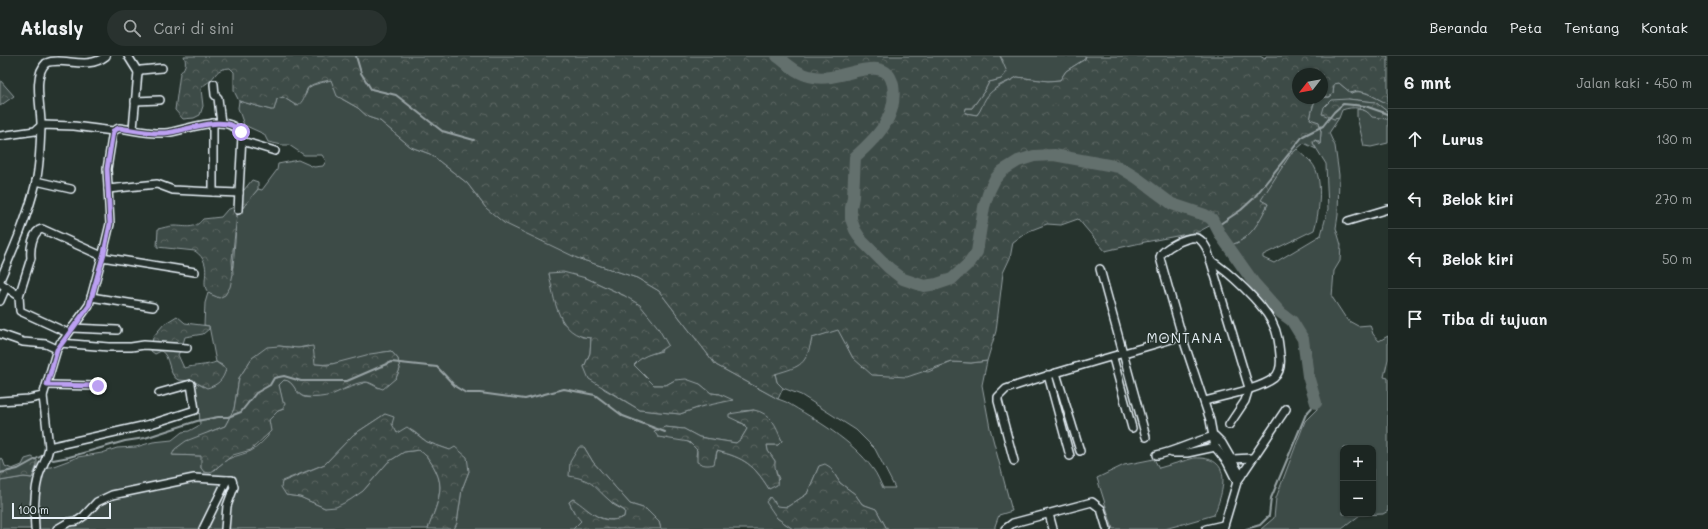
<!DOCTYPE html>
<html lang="id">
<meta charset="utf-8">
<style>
:root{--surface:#1c2622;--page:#29322f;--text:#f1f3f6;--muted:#a0a5a5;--line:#3a4340}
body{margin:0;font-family:Mali,sans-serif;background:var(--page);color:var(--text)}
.controls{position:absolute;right:12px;bottom:12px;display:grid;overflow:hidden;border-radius:8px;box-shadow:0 1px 3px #0004}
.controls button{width:36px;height:36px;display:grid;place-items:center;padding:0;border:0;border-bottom:1px solid var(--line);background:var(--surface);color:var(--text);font:20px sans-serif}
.compass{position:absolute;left:1292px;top:12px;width:36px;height:36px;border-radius:50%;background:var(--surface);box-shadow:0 1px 3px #0004;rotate:239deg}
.scale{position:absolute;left:12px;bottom:10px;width:99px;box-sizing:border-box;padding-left:4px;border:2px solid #e8f1f8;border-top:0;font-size:11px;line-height:14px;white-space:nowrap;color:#e8f1f8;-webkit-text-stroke:3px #26332d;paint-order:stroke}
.stop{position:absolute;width:12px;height:12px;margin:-9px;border:3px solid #bca0f2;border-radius:50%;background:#fff}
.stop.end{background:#bca0f2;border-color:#fff;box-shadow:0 1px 4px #0008}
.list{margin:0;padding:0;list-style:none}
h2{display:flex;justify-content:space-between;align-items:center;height:52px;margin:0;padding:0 16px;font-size:17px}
h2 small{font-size:13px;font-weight:400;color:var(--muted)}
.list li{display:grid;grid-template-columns:26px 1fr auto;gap:12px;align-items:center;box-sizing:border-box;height:60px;padding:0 16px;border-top:1px solid var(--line)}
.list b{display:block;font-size:15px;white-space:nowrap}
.list em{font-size:13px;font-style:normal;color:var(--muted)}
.icon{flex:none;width:22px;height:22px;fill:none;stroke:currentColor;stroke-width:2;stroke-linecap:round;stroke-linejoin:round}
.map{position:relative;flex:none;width:1388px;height:473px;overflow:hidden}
header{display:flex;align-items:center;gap:24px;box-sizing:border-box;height:56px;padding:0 20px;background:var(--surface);border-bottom:1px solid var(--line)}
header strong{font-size:19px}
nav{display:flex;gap:22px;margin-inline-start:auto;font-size:14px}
.search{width:280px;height:36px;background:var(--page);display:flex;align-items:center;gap:10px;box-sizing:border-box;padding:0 14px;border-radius:22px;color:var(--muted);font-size:15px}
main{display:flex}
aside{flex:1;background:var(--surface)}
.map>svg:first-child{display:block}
.green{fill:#3e4b47;stroke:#939ea0;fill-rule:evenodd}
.forest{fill:url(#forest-crowns);stroke:#939ea0}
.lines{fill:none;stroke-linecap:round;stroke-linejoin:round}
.stream{stroke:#98a3a5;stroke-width:2}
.river{stroke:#636f6d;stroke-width:12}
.street-casing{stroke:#e8f1f8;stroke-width:10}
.street{stroke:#26332d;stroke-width:7}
.route{stroke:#bca0f2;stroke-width:5}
.labels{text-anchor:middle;stroke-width:3;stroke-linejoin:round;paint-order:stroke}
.neighbourhood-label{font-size:14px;letter-spacing:1px;fill:#e8f1f8;stroke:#26332d}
</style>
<header>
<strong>Atlasly</strong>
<div class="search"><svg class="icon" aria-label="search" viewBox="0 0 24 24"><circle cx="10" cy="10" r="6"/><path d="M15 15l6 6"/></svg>Cari di sini</div>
<nav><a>Beranda</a><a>Peta</a><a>Tentang</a><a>Kontak</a></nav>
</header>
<main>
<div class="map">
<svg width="1388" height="473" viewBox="0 0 1388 473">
<defs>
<pattern id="forest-crowns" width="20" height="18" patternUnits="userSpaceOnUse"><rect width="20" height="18" fill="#3e4b47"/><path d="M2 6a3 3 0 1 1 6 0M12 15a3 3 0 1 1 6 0" fill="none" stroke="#5a6562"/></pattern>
</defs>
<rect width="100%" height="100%" fill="#26332d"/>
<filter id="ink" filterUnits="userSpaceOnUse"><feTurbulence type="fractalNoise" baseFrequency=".025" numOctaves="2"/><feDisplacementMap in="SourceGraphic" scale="8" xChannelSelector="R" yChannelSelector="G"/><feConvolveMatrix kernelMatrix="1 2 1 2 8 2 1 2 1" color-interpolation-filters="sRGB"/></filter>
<g filter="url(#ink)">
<g class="green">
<path d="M1000 0H1086L1085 3 1066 15 1060 24 1048 25 1017 21C1011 25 1005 26 1000 29 988 36 985 49 977 59L965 57 966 52H972L985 34 989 26 1001 23 1003 4Z"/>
<path d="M331 24 342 43 358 52 368 61 380 65 411 91 430 98 467 127 486 152 577 202 637 222 659 235 716 309 778 343 786 346C816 364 852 384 873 413 877 418 880 426 883 432H895L875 393 856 374 801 339 783 332 777 326 775 318 810 290 812 282 838 273 853 302 928 316 952 306 971 307 987 305 982 329 990 372 1012 455 999 459 995 470V473H887L876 453 862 448 855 438 840 427 833 416 819 410 807 438 787 451H777L774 445 777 462 793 473H661L659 466 646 453 630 448 593 406 584 391 581 422 592 427 614 449 625 455 624 461C603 470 589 455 573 443L569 446 575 458 582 465 573 473H454L457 467 462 433 469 415 450 394 427 386 413 375 397 377 385 358 353 379 325 408 282 425 286 439 300 441 325 452 363 435 388 406 404 396 419 394C429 400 440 418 440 431 440 443 432 462 428 473H0V425L24 421 32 422 37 411H51L78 401 102 397 117 392 136 391 153 386 172 384 182 376 189 375 200 369 199 350 193 325 204 331 222 309 216 306 209 270 204 269 205 247 208 237 218 241 233 211 237 159 258 133 262 134 277 114 278 108 298 104 314 111 323 110 326 105 322 99H304L289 89H282L268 86 264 78 244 69 238 52 239 45 271 54 274 53 277 43 283 41 297 50 306 38 308 32 313 29ZM549 218 586 222 625 240 662 295 642 300 634 309 654 329H666L675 324 700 328 711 337 720 338 700 351 680 358 640 354 604 333 584 311 590 297 591 281H582L562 266ZM279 290 298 292 308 290 315 302 314 308C340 311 365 298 391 295L398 303 400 313 396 322 379 332 367 326C351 330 318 345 304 341 295 338 294 324 284 324L279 329 284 353 278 355 269 364 268 380C263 385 257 392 251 395 234 402 229 399 215 414L201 412 202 400 173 399 209 376 225 370 234 353 239 322 252 302ZM754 354 779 379 782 385 778 389H767L768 395 775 405 774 411 779 423 769 433C754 409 745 402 717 395L716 402 696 400 697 394 694 390 665 371 684 373 699 381 736 387 741 383 747 373 744 368 738 366 742 355Z"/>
<path d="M1334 27H1339L1351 37C1364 32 1377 43 1388 48V56L1375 46 1348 43 1334 63 1339 62 1329 77 1335 90 1339 119 1338 159 1336 172 1341 189 1340 205 1334 215 1332 241 1347 264 1358 270 1370 269 1373 278 1379 285 1388 280V303L1384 321 1388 322V455L1383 458 1360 459 1342 473H1261L1274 462 1276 442 1305 365 1317 353 1319 347 1317 340 1313 331 1310 293 1306 282 1290 259 1276 248 1231 189C1251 183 1258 166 1268 148L1260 144 1290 99 1297 93C1303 99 1312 105 1315 112 1323 127 1319 159 1314 174L1263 199V202L1274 207 1321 179 1328 153 1326 108 1313 87 1315 84 1320 88 1321 76 1319 66 1310 64 1313 50 1316 42 1330 41 1333 38ZM1343 392H1373V458H1343Z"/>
<path d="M1357 53C1371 54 1373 63 1388 63V87L1371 91 1364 90 1357 61Z"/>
<path d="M1194 402C1234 400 1224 434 1214 459L1165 473H1113L1097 422 1124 409 1154 403 1159 412Z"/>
</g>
<g class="forest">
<path d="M184 0H1000L1007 16 1001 23 989 26 985 34 972 52H966L965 57 977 59C982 53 982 48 986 42 993 31 1006 28 1017 21L1048 25 1060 24 1066 15 1085 3 1086 0H1260L1265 3 1266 0H1388V48L1367 37 1357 35 1351 37 1339 27 1334 28 1333 38 1329 41 1322 40V18H1298V42H1316L1313 50 1310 63 1319 66 1321 76 1320 89 1318 85 1315 84 1313 87 1316 93 1304 87 1290 99 1261 144 1268 148C1259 166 1251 183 1231 189L1213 168 1198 176 1145 186 1105 195 1078 163 1061 169 1047 168 1029 175 1013 186 1010 202 1003 217 996 275 987 305 971 307 952 306 907 321 872 319 853 302 838 274 812 282C806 309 802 310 775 318L777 326 783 332 778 343 716 309 659 235 637 222 577 202 504 167 486 152 467 127 430 98 411 91 380 65 368 61 358 52 337 40 331 24C325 25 310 27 307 33 304 41 304 45 297 50L283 41 277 43 274 54H271L239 45 234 35V16L230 12C217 13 218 16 211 24 208 27 204 28 201 33L203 50 200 59 194 62 183 63 175 54 180 17C185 12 187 7 184 0Z"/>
<polygon points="0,24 14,40 0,50"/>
<path d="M1348 43 1375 46 1388 56V63L1372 61C1365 51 1353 50 1342 54L1339 62 1334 63 1322 58 1324 51 1331 44Z"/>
<path d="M252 124 258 126V133L237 159 232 204 233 218 230 231 225 239 219 242C216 240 210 239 208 236 199 227 215 209 195 195L157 191 158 173C163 172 168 170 174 170 187 170 194 174 203 163L221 161 227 154 234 151 236 144Z"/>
<path d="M563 216 586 222 625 240 640 249 657 270 668 289C656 300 646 295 634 309L654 329H666L675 324 686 323 700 328 711 337 720 338 733 344 700 351 680 358 640 354 589 323 584 311 590 297 591 282C558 280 554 244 549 217Z"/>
<path d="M177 260 185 267 209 270V273L203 278 185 281 182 291 178 299 184 312C195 309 206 310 216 306L226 313C223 324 218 329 207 332L193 325 178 324C168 319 170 299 161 295L155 298 151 295 153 281 164 268Z"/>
<path d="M279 290 298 292 313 290 315 308 328 309 370 298 391 295 398 303 400 313 396 322 383 333C378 332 371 326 366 326 354 326 342 335 331 339 324 341 315 342 307 341 295 341 295 324 284 324L279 329 283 346 285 347 283 353 278 355 269 364 271 375 251 394 233 399 210 417 204 416 201 412V400L172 399 175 393 186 385 225 370 234 353 239 322 252 302 267 291Z"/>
<path d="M754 354C771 357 776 371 782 385L778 389H767L768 395 775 405C774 414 779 420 777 429L769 433C754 409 745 402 717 395L714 408C707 410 703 409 697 406V394L689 386 658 381 654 375 665 371 684 373 699 381 736 387 741 383 747 373 744 368 729 361V358Z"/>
<path d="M385 358 394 361 392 368 397 377 407 371 427 386 450 394 455 391 467 401 469 415 462 433 457 467 454 473H428C432 461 440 444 440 431 440 418 429 400 419 394L404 396 388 406 363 435 350 444 336 451 325 452 300 441 286 439 281 431 282 426 325 408 353 379Z"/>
<path d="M579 391H584L593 406 630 448 646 453 659 466 661 473H573L581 465 575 458 569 446 573 443C591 454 600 471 624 461L625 455C620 451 614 449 609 444 592 429 593 424 569 420L570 406Z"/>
<polygon points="32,401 37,404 37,409 32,422 24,421 0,425 0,402 3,404 5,410 12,413 22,409 25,403"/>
<polygon points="825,408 830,411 840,427 855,438 862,448 876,453 887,473 793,473 777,462 766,446 770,441 777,450 787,451 807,438 819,410"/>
</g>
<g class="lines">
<g class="stream">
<polyline points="356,0 361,17 371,33 396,39 442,75 474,84"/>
<polyline points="1217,170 1241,154 1253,143 1303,80 1323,70 1334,56 1343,48 1365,50 1388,58"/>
<polyline points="49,401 53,404 69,401 125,385 145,382 197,365 218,361 228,361 241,356 256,337 270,329 274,322 284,320 301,325 347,325 391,306 437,311 456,331 466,337 480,337 525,343 564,333 595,339 623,360 665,376"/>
<polyline points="0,417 18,413 45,398"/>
<polyline points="1246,473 1260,469 1269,460 1271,442 1284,411 1306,358 1316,347"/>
</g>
<path class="river" d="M777 0C788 9 799 19 814 21 834 25 858 11 877 13 887 14 891 20 893 29 898 61 877 81 855 101L853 141 851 152V163L855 174 862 185 889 212 903 223 924 230 937 228 952 223 970 206 977 196 984 151 989 135 995 123 1002 115 1018 105 1034 100 1054 99 1119 111 1137 122 1172 148 1205 159 1212 163 1221 180 1254 227 1281 257 1292 265 1303 283 1308 320 1316 347"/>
<defs>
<g id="street">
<polyline points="128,0 138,16 133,73"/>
<polyline points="138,16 141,14 162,12"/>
<polyline points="214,28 215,39 218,42 221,67"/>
<polyline points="135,45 160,44"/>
<path d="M0 80 35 75 42 69 74 70 113 75 119 72C134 74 150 78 165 77 185 75 231 54 242 80L238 154"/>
<polyline points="242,85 275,95"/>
<polyline points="36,125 71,133"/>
<polyline points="108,133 157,128 173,134 213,136 213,67"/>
<polyline points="213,136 239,137"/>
<polyline points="1348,165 1388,153"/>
<polyline points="102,201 195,216"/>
<polyline points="1100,213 1146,381"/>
<path d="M0 224C14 192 28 160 36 126 40 109 40 89 41 72 42 54 32 20 46 7 63 0 87 15 106 0"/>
<polyline points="0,227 19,240 20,255 68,277"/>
<path d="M19 240 31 202C30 194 32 175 42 173L102 200"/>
<polyline points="91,241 153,251"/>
<polyline points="0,245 6,231"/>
<polyline points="72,272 117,274"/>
<polyline points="0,278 23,286 46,288 57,293"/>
<polyline points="60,287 109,291 131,291 144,289 187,292"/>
<polyline points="1113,302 1132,372"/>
<polyline points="1056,317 1080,395"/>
<polyline points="1048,319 1070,400"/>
<polyline points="47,329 98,330"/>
<polyline points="0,345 29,343 43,340"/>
<path d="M1205 345C1223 340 1260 333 1274 322 1281 316 1281 307 1280 299 1279 288 1278 277 1272 266 1261 246 1229 216 1210 204"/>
<polyline points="49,391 151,368 195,354 191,328 159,337"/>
<path d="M1215 391 1210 364 1182 280 1160 202C1160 193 1188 180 1196 182 1202 183 1204 188 1207 193L1249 332 1245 345 1229 369"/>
<polyline points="1215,391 1227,406 1237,426"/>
<polyline points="1172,397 1187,397 1215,391"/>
<path d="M1157 399C1177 395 1194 385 1215 380L1222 387 1241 420"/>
<polyline points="1233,403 1251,402"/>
<path d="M1014 405 998 345V341L1006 333C1064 313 1123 298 1182 280"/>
<polyline points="1049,458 1053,473"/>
<path d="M35 473C34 457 34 439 38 423 40 412 48 403 49 391L43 340 57 293 89 249 103 197 110 168 107 113 113 75"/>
<polyline points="57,473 69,466 77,465 84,460 97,446 112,439 194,422 227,424"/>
<polyline points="203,473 227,424 232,424 234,431 227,450 225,473"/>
<polyline points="1005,473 1013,467 1092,446 1101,453 1107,473"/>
<polyline points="1206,473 1223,469"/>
<polyline points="1223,473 1237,426 1286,353"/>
</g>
</defs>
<use href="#street" class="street-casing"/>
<use href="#street" class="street"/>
</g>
</g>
<g class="lines" filter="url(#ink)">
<path class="route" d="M98 330 47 329 57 294 89 250 104 197 110 168 107 113 113 75 119 72C133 74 150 78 165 77 184 76 226 56 241 76"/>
</g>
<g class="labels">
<g class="neighbourhood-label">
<text x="1185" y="287">MONTANA</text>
</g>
</g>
</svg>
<div class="controls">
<button>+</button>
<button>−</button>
</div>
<svg class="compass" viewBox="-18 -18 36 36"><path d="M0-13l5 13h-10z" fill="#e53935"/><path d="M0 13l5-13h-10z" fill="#a0a5a5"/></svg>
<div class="scale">100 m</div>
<div class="stop" style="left:241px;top:76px"></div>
<div class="stop end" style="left:98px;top:330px"></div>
</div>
<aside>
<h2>6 mnt<small>Jalan kaki · 450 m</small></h2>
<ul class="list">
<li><svg class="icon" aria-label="ahead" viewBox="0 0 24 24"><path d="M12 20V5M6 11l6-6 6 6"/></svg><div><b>Lurus</b></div><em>130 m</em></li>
<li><svg class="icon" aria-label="left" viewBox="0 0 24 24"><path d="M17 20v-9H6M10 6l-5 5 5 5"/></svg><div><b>Belok kiri</b></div><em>270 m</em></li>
<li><svg class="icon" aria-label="left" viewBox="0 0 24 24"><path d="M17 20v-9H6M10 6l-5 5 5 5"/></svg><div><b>Belok kiri</b></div><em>50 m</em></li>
<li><svg class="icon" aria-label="arrive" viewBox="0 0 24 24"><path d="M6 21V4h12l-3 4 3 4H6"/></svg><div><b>Tiba di tujuan</b></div></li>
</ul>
</aside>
</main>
